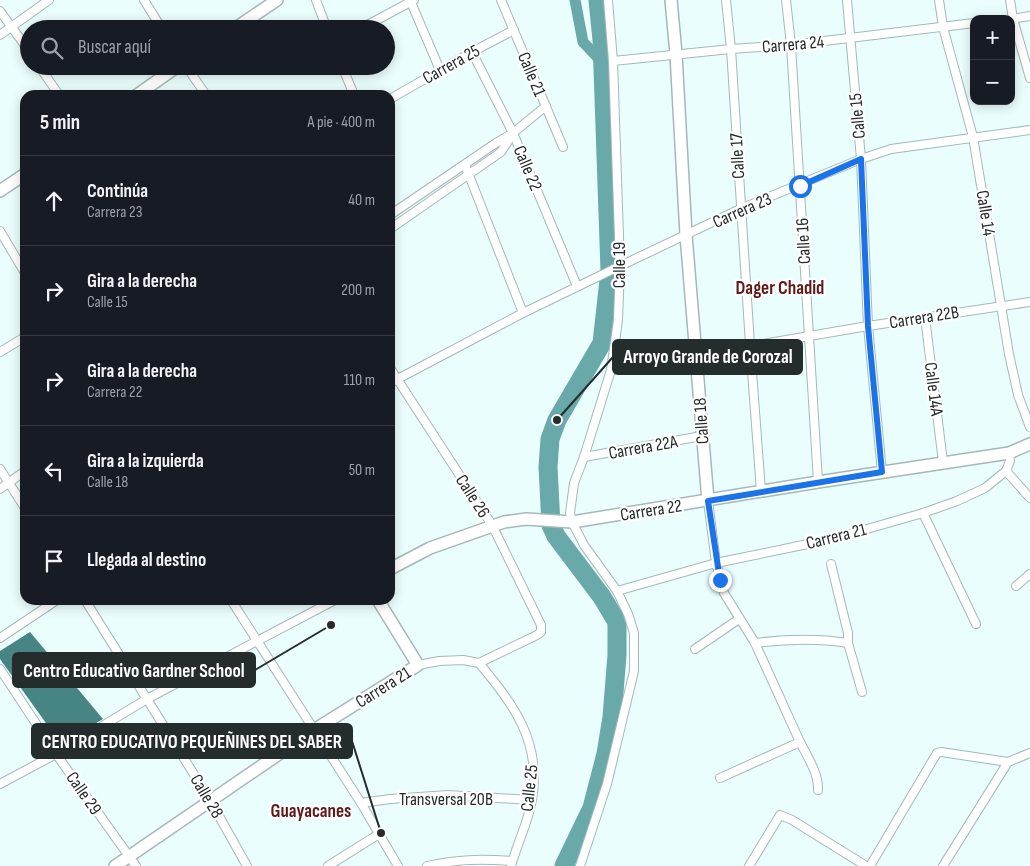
<!DOCTYPE html>
<html lang="es">
<meta charset="utf-8">
<style>
:root{--surface:#171b24;--page:#20242c;--text:#f1f3f6;--muted:#9ea1a6;--line:#363941}
body{margin:0;font-family:"Sofia Sans Condensed",sans-serif;background:var(--page);color:var(--text)}
.controls{position:absolute;right:15px;top:15px;display:grid;overflow:hidden;border-radius:10px;box-shadow:0 2px 12px #0003}
.controls button{width:45px;height:45px;display:grid;place-items:center;padding:0;border:0;border-bottom:1px solid var(--line);background:var(--surface);color:var(--text);font:25px sans-serif}
.stop{position:absolute;width:15px;height:15px;margin:-11px;border:4px solid #1a73e8;border-radius:50%;background:#fff}
.stop.end{background:#1a73e8;border-color:#fff;box-shadow:0 1px 5px #0008}
.list{margin:0;padding:0;list-style:none}
h2{display:flex;justify-content:space-between;align-items:center;height:65px;margin:0;padding:0 20px;font-size:21px}
h2 small{font-size:16px;font-weight:400;color:var(--muted)}
.list li{display:grid;grid-template-columns:32px 1fr auto;gap:15px;align-items:center;box-sizing:border-box;height:90px;padding:0 20px;border-top:1px solid var(--line)}
.list b{display:block;font-size:19px;white-space:nowrap}
.list p{margin:0;font-size:16px;white-space:nowrap;color:var(--muted)}
.list em{font-size:16px;font-style:normal;color:var(--muted)}
.icon{flex:none;width:28px;height:28px;fill:none;stroke:currentColor;stroke-width:2;stroke-linecap:round;stroke-linejoin:round}
.map{position:relative;flex:none;width:1030px;height:866px;overflow:hidden}
.search{position:absolute;background:var(--surface);box-shadow:0 2px 12px #0003;left:20px;top:20px;width:375px;height:55px;display:flex;align-items:center;gap:12px;box-sizing:border-box;padding:0 18px;border-radius:28px;color:var(--muted);font-size:19px}
.panel{position:absolute;background:var(--surface);box-shadow:0 2px 12px #0003;left:20px;top:90px;width:375px;height:515px;border-radius:15px}
.map>svg:first-child{display:block}
.lines{fill:none;stroke-linecap:round;stroke-linejoin:round}
.canal{stroke:#6aa9a9;stroke-width:11}
.river{stroke:#6aa9a9;stroke-width:19}
.building{fill:#468584}
.street-casing{stroke:#a5b8b7;stroke-width:10}
.secondary-casing{stroke:#a5b8b7;stroke-width:14}
.street{stroke:#fff;stroke-width:8}
.secondary{stroke:#fff;stroke-width:11}
.route{stroke:#1a73e8;stroke-width:6}
.labels{text-anchor:middle;stroke-width:4.5;stroke-linejoin:round;paint-order:stroke}
.street-label{font-size:18px;fill:#242c2c;stroke:#fff}
.neighbourhood-label{font-size:19px;font-weight:bold;fill:#5e1a18;stroke:#fff}
.leader{fill:none;stroke:#242c2c;stroke-width:2}
.callout-dot{fill:#242c2c;stroke:#fff;stroke-width:2}
.callout{fill:#242c2c;stroke:#242c2c;stroke-width:2}
.callout-label{font-size:19px;text-anchor:middle;font-weight:bold;fill:#fff}
</style>
<div class="map">
<svg width="1030" height="866" viewBox="0 0 1030 866">
<rect width="100%" height="100%" fill="#ebfefe"/>
<g class="lines">
<polyline class="canal" points="575,0 583,42 603,63"/>
<polyline class="river" points="564,866 592,808 606,754 612,717 617,655 617,622 602,597 556,536 551,525 548,467 550,439 557,420 602,343 610,271 602,40 598,0"/>
</g>
<polygon class="building" points="30,632 103,719 61,744 0,659 0,651"/>
<g class="lines">
<defs>
<g id="street">
<polyline points="144,0 162,29"/>
<polyline points="316,0 327,29"/>
<polyline points="410,0 440,70"/>
<polyline points="501,0 563,147"/>
<polyline points="726,0 731,49 750,345 761,491"/>
<polyline points="786,0 791,45 818,482"/>
<polyline points="847,0 861,159 868,326 882,472"/>
<polyline points="939,0 943,27 973,137 1009,354 1018,395 1030,427"/>
<polyline points="1010,0 1013,19 1030,78"/>
<polyline points="0,11 29,51"/>
<polyline points="1011,19 1030,16"/>
<polyline points="360,29 414,0"/>
<polyline points="0,35 49,0"/>
<polyline points="472,52 513,133 577,286"/>
<polyline points="613,61 731,49 791,45 974,23"/>
<polyline points="39,66 59,95"/>
<polyline points="186,66 206,95"/>
<polyline points="342,66 354,95"/>
<polyline points="390,99 472,52 514,30"/>
<polyline points="465,165 523,313"/>
<polyline points="390,215 496,143 513,133 546,106"/>
<polyline points="390,229 501,152 512,135"/>
<polyline points="0,231 25,273"/>
<polyline points="925,317 943,462"/>
<polyline points="0,352 25,337"/>
<polyline points="390,368 492,525 541,625 541,632 537,635 479,663 463,660 439,661 418,665"/>
<polyline points="611,370 868,326 1030,302"/>
<polyline points="390,383 523,313 620,266 740,209 861,159 891,149 1030,130"/>
<polyline points="584,457 702,436"/>
<polyline points="0,469 25,508"/>
<polyline points="1006,471 1030,498"/>
<polyline points="0,489 25,471"/>
<path d="M708 501 716 563 724 593 755 643 800 742C807 756 819 774 818 790"/>
<polyline points="923,513 976,624"/>
<polyline points="831,564 848,633 848,643 862,692"/>
<polyline points="1016,586 1030,574"/>
<polyline points="617,591 716,563 832,539 923,513 957,501 985,488 1006,471 1010,461 1009,453"/>
<polyline points="85,600 210,800 247,866"/>
<polyline points="231,600 361,803 398,866"/>
<polyline points="0,638 57,600"/>
<path d="M755 643C786 639 817 638 848 643"/>
<polyline points="695,649 739,619"/>
<path d="M479 663C514 705 542 742 532 800 528 823 517 844 511 866"/>
<polyline points="0,669 56,754 136,866"/>
<polyline points="720,778 800,742"/>
<polyline points="0,784 56,754 147,699 335,600"/>
<polyline points="361,803 390,799 448,795 531,800"/>
<polyline points="328,866 379,834"/>
<path d="M427 866C457 859 482 859 512 861"/>
<polyline points="580,866 607,784 634,671 634,633 628,614 617,591 584,545 572,522 570,513 574,483 584,457 611,370 618,320 620,266 613,61 608,0"/>
<polyline points="749,866 780,815 792,820 866,866"/>
<polyline points="870,866 937,753 941,752 1008,762"/>
<polyline points="943,866 1008,762 1030,753"/>
</g>
<g id="secondary">
<polyline points="671,0 676,54 686,235 708,501"/>
<polyline points="234,29 277,0"/>
<polyline points="137,95 178,66"/>
<polyline points="0,191 25,174"/>
<polyline points="390,569 430,548 504,522 526,519 572,522 818,482 1009,453 1030,444"/>
<polyline points="115,866 314,730 418,665 378,600"/>
</g>
</defs>
<use href="#street" class="street-casing"/>
<use href="#secondary" class="secondary-casing"/>
<use href="#street" class="street"/>
<use href="#secondary" class="secondary"/>
</g>
<g class="lines">
<polyline class="route" points="720,580 708,501 882,472 868,326 861,159 800,186"/>
</g>
<g class="labels">
<g class="street-label">
<text transform="translate(793 44) rotate(-5)" y="6">Carrera 24</text>
<text transform="translate(451 64) rotate(-29)" y="6">Carrera 25</text>
<text transform="translate(532 74) rotate(67)" y="6">Calle 21</text>
<text transform="translate(857 116) rotate(-95)" y="6">Calle 15</text>
<text transform="translate(737 156) rotate(-93)" y="6">Calle 17</text>
<text transform="translate(528 168) rotate(67)" y="6">Calle 22</text>
<text transform="translate(742 210) rotate(-24)" y="6">Carrera 23</text>
<text transform="translate(986 213) rotate(81)" y="6">Calle 14</text>
<text transform="translate(803 241) rotate(-93)" y="6">Calle 16</text>
<text transform="translate(619 265) rotate(-90)" y="6">Calle 19</text>
<text transform="translate(924 317) rotate(-9)" y="6">Carrera 22B</text>
<text transform="translate(934 389) rotate(83)" y="6">Calle 14A</text>
<text transform="translate(701 421) rotate(-94)" y="6">Calle 18</text>
<text transform="translate(643 447) rotate(-10)" y="6">Carrera 22A</text>
<text transform="translate(473 496) rotate(57)" y="6">Calle 26</text>
<text transform="translate(651 510) rotate(-9)" y="6">Carrera 22</text>
<text transform="translate(836 536) rotate(-14)" y="6">Carrera 21</text>
<text transform="translate(383 687) rotate(-32)" y="6">Carrera 21</text>
<text transform="translate(529 788) rotate(-84)" y="6">Calle 25</text>
<text transform="translate(84 793) rotate(55)" y="6">Calle 29</text>
<text transform="translate(207 796) rotate(59)" y="6">Calle 28</text>
<text x="446" y="805">Transversal 20B</text>
</g>
<g class="neighbourhood-label">
<text x="780" y="294">Dager Chadid</text>
<text x="311" y="817">Guayacanes</text>
</g>
</g>
<path class="leader" d="M557 420L613 357M331 625L255 670M381 833L352 741"/>
<g class="callout-dot">
<circle cx="557" cy="420" r="5"/>
<circle cx="331" cy="625" r="5"/>
<circle cx="381" cy="833" r="5"/>
</g>
<g class="callout">
<rect x="613" y="340" width="189" height="34" rx="5"/>
<rect x="13" y="653" width="242" height="34" rx="5"/>
<rect x="32" y="724" width="320" height="34" rx="5"/>
</g>
<g class="callout-label">
<text x="708" y="363">Arroyo Grande de Corozal</text>
<text x="134" y="677">Centro Educativo Gardner School</text>
<text x="192" y="748">CENTRO EDUCATIVO PEQUEÑINES DEL SABER</text>
</g>
</svg>
<div class="controls">
<button>+</button>
<button>−</button>
</div>
<div class="stop" style="left:800px;top:186px"></div>
<div class="stop end" style="left:720px;top:580px"></div>
<div class="search"><svg class="icon" aria-label="search" viewBox="0 0 24 24"><circle cx="10" cy="10" r="6"/><path d="M15 15l6 6"/></svg>Buscar aquí</div>
<section class="panel">
<h2>5 min<small>A pie · 400 m</small></h2>
<ul class="list">
<li><svg class="icon" aria-label="ahead" viewBox="0 0 24 24"><path d="M12 20V5M6 11l6-6 6 6"/></svg><div><b>Continúa</b><p>Carrera 23</p></div><em>40 m</em></li>
<li><svg class="icon" aria-label="right" viewBox="0 0 24 24"><path d="M7 20v-9h11M14 6l5 5-5 5"/></svg><div><b>Gira a la derecha</b><p>Calle 15</p></div><em>200 m</em></li>
<li><svg class="icon" aria-label="right" viewBox="0 0 24 24"><path d="M7 20v-9h11M14 6l5 5-5 5"/></svg><div><b>Gira a la derecha</b><p>Carrera 22</p></div><em>110 m</em></li>
<li><svg class="icon" aria-label="left" viewBox="0 0 24 24"><path d="M17 20v-9H6M10 6l-5 5 5 5"/></svg><div><b>Gira a la izquierda</b><p>Calle 18</p></div><em>50 m</em></li>
<li><svg class="icon" aria-label="arrive" viewBox="0 0 24 24"><path d="M6 21V4h12l-3 4 3 4H6"/></svg><div><b>Llegada al destino</b></div></li>
</ul>
</section>
</div>
